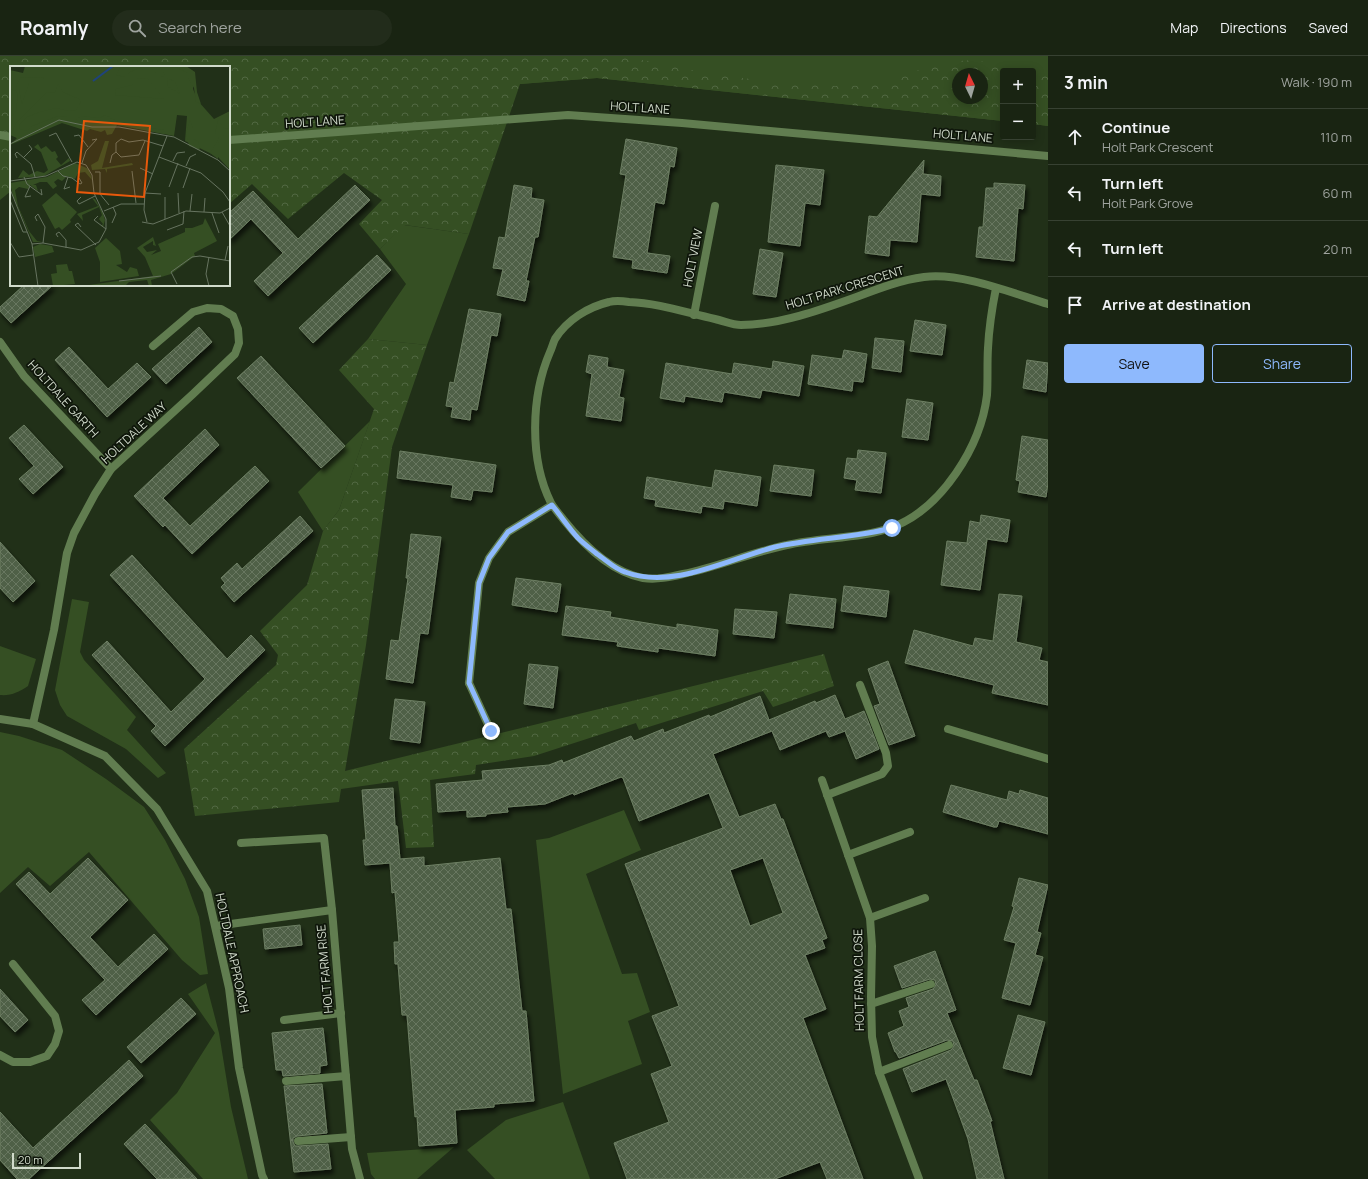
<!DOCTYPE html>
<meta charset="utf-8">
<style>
:root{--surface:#192412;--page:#222c1b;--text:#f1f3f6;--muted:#9fa49f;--line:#374132;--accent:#8eb9fd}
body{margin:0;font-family:Manrope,sans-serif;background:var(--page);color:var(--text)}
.controls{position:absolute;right:12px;top:12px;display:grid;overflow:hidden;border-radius:4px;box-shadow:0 2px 10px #0003}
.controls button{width:36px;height:36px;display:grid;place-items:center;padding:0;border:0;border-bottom:1px solid var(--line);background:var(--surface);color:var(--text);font:20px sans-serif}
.compass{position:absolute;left:952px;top:12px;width:36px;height:36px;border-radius:50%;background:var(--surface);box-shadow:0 2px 10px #0003;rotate:355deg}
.scale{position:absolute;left:12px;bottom:10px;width:69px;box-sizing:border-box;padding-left:4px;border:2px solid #d1dbcb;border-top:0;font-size:11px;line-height:14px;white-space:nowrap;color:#d1dbcb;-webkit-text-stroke:3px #0f160b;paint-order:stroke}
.stop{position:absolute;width:12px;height:12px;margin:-9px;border:3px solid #8eb9fd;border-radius:50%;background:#fff}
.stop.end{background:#8eb9fd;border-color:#fff;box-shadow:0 1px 4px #0008}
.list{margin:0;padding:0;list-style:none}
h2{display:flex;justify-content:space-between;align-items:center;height:52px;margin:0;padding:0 16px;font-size:17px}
h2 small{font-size:13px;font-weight:400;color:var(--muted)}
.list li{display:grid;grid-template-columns:26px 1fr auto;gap:12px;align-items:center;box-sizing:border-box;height:56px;padding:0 16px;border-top:1px solid var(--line)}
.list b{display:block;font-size:15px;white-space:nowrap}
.list p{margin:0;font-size:13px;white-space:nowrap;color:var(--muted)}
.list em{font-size:13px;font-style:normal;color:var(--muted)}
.actions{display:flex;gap:8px;padding:12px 16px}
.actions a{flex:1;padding:9px 0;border:1px solid var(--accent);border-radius:4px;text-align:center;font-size:14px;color:var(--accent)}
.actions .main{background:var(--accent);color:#111}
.icon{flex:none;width:22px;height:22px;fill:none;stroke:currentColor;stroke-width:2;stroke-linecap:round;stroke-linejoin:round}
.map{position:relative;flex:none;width:1048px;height:1123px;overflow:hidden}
header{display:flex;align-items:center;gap:24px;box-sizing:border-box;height:56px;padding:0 20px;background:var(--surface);border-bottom:1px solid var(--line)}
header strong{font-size:19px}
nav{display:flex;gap:22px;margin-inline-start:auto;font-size:14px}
.search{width:280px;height:36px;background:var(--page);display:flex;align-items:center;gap:10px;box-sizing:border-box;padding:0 14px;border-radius:22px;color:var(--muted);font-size:15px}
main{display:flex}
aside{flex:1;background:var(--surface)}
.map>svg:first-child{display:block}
.green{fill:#354f23;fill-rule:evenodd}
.forest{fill:url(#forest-crowns);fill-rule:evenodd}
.building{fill:url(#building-cross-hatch);stroke:#6d7f63;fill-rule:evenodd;filter:url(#shadow)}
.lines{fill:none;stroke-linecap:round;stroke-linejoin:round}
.lane{stroke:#617d50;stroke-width:8}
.street{stroke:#617d50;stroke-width:8}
.route{stroke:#8eb9fd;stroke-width:5}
.labels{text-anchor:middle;stroke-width:3.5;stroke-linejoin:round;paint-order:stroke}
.street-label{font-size:12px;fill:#d1dbcb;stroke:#0f160b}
.inset-river{fill:none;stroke:#1f437d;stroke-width:2}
.inset-road{fill:none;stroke:#677460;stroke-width:1}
.view{fill:#e8590c;fill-opacity:0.15;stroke:#e8590c;stroke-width:2}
.inset-edge{fill:none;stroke:#d1dbcb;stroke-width:2}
</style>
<header>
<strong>Roamly</strong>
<div class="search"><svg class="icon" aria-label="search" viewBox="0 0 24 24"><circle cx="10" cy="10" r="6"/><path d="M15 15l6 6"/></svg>Search here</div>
<nav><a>Map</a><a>Directions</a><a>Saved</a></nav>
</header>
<main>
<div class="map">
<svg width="1048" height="1123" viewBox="0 0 1048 1123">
<defs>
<pattern id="forest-crowns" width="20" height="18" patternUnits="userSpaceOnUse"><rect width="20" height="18" fill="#354f23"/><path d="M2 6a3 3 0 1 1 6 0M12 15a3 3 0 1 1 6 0" fill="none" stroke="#516842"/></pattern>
<pattern id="building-cross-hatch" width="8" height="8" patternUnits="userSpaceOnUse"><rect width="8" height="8" fill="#506147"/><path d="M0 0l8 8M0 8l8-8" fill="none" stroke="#687760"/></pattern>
<filter id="shadow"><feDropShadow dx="2.5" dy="4.5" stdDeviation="2" flood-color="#0009"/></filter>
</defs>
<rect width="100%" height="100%" fill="#213018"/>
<g class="green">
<path d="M0 0H1048V70L1033 68V15H1003V65L597 22 520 28 229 11H11ZM958 18H982V42H958Z"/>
<polygon points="404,169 469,178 427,289 368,283 406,228 380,193"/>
<polygon points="370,365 339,454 323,475 298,436"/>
<polygon points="72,543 89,546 80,596 84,604 136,661 127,674 166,717 158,722 126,693 67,660 60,649 55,634"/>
<path d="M0 590 36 603 28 630C19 636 11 640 0 639Z"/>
<polygon points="0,676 19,680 62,694 106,723 144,751 165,784 185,823 199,861 208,918 200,919 182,904 89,796 50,830 28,811 0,837"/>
<polygon points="624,754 641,794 586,818 622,918 637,917 650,956 628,965 642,1008 563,1038 536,784 549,782"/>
<polygon points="206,927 219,977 231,1051 248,1123 203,1123 150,1064 177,1037 215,977 188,938"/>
<polygon points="563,1046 590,1123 495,1123 467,1094 506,1064"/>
<polygon points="454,1091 417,1123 375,1123 371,1118 367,1097"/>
</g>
<g class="forest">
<path d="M0 0H617L654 6 701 16 750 23 837 30 875 29 889 27 921 13 960 5 974 4 990 7 1014 15H1003V65L597 22 520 28 469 178 405 169 380 193 359 168 382 144 344 117 288 163 252 128 229 148V11H11V135L0 144ZM958 18H982V42H958Z"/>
<polygon points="1043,15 1048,17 1048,70 1033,68 1033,19"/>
<polygon points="368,283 427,289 392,391 366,589 345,715 824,598 834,630 773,651 763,635 639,674 636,667 534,700 476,709 475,718 430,724 434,791 406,792 398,725 341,733 339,746 195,760 184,693 276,609 278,599 260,575 307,529 323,475 339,454 374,353 339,314"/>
</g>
<g class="building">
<polygon points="626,83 677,92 674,111 670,110 664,148 655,146 647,197 670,200 667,217 632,212 633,204 613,201 626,119 620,118"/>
<polygon points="924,104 923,118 941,120 940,140 921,138 917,186 890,184 889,200 865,197 869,160 877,161"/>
<polygon points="776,109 824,114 820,149 805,147 800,190 768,186"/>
<polygon points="994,127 1025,129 1023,153 1018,152 1014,205 976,201 979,171 983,171 986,132 994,132"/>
<polygon points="355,129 370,144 268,240 254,225 283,197 251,163 229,184 229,157 253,135 298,183"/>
<polygon points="514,129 532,132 531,142 544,144 538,181 535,181 526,225 529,225 525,245 497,239 503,213 493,212 499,181 505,182"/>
<polygon points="760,193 783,197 776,241 753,238"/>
<polygon points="377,199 391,214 313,287 299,272"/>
<polygon points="24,229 53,229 11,267 0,255 0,251"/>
<polygon points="469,253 501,258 497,280 491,279 477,354 471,353 470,364 451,361 453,351 446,350 450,326 454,327"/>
<polygon points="915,264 946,269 942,299 910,295"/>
<polygon points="199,271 212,286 166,328 152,313"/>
<polygon points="875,282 904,285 901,316 872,312"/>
<polygon points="69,291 108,333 137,307 151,321 107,361 55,304"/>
<polygon points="844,294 867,298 863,326 853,325 852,335 808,328 812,299 842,303"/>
<polygon points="589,299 608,302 607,311 624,314 619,341 624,342 621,365 586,360 592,318 586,316"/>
<polygon points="261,300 345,390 321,412 237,322"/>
<polygon points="1027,304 1048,307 1046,336 1023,332"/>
<polygon points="773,305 804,310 799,340 762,334 760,342 724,336 722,346 685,340 684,346 660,342 666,307 732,318 734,307 772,313"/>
<polygon points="907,343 933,347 928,384 902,381"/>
<polygon points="24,369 63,411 33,438 19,423 34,410 9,382"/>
<polygon points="205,373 219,389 163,442 190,470 255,410 269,425 192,498 165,469 163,471 134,440"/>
<polygon points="1022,380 1048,384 1048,427 1046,441 1018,436 1020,425 1016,424"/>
<polygon points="858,394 886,397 881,437 855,434 857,424 844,422 847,402 857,403"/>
<polygon points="400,395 496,409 492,436 473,434 471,444 451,441 453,429 397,422"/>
<polygon points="774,409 814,414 811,440 770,435"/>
<polygon points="715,414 761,421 757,450 724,445 723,453 702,450 701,457 655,450 656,444 644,442 647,421 712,432"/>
<polygon points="981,459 1010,464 1007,486 987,483 980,534 941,529 947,485 967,487 970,465 980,467"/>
<polygon points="300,460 313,475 234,546 221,531 225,527 221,522 237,507 242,513"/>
<polygon points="411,478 441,481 428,578 420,577 413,627 386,623 391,584 399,585 408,522 406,522"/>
<polygon points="0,486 35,525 13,546 0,532"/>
<polygon points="132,499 227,603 251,579 265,594 165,690 151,675 156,670 92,599 107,585 171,656 205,623 110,519"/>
<polygon points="516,522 561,528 557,556 512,549"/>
<polygon points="844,530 889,535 886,561 841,555"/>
<polygon points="790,538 836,543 833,572 786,567"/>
<polygon points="999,538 1022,540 1016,586 1042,592 1039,604 1048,606 1048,649 992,637 994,629 905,607 914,574 973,590 975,582 993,585"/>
<polygon points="566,550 611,556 610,561 677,572 677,568 718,574 715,600 658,592 658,596 617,590 618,586 562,579"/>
<polygon points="735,553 777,556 774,582 733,578"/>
<polygon points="888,605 915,680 889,689 874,650 880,648 868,613"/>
<polygon points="529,608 558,611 553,652 524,648"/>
<path d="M835 639 845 663 864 655 879 693 856 703 845 675 829 681 826 675 780 694 772 675 713 698 739 761 775 748 781 763H783L827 882 822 884 825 892 805 899 826 953 803 962 863 1123H827L820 1106 775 1123H627L614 1087 669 1066 651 1018 672 1010 652 960 679 950 625 808 723 772 709 737 639 765 623 722 621 721 574 739 573 737 545 748 507 751 508 756 486 758V760L467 761V754L438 756 436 728 483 724 482 715 549 709 562 704 563 707 631 680 634 685 663 673 664 677 709 659 710 661 760 640 769 664 815 645 816 647ZM763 802 783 857 750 870 730 814Z"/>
<polygon points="395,643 425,646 420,687 390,683"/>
<polygon points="951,729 1007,744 1009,735 1019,738 1020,734 1048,742 1048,778 999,765 997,771 994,771 943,756"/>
<polygon points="393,732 395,770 397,770 400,803 424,801 424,810 500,802 506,853 511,853 522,955 526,955 534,1045 494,1048 494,1051 455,1054 457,1087 419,1090 417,1060 415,1061 407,959 402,959 398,908 395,908 394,886 399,886 395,836 392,837 390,807 365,809 363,784 366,784 362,734"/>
<polygon points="88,802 128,844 90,881 118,911 154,878 168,893 96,959 82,944 105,924 16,828 29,816 50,838"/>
<polygon points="1019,822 1048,829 1037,876 1041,877 1035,899 1043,901 1030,949 1002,942 1016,887 1004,884 1014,851 1012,850"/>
<polygon points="300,869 302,889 265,893 263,873"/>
<polygon points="935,895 956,954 947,957 974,1024 977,1024 992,1065 990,1065 1004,1123 977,1123 968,1083 946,1023 912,1036 903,1013 951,994 954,990 953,985 947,984 899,1002 896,996 895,996 888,977 904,970 899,955 909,951 906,942 933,933 936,929 935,924 930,923 902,932 894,910"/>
<polygon points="0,933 28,964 15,976 0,960"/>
<polygon points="181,942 196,958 141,1007 127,991"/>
<polygon points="1018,959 1045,966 1031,1019 1003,1012"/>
<polygon points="323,972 327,1009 320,1010 320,1017 283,1020 282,1014 276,1014 272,977"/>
<polygon points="129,1004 143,1020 29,1123 17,1123 0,1104 0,1056 33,1092"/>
<polygon points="322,1028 327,1077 297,1080 293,1082 293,1086 295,1090 298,1090 328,1088 331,1113 294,1116 284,1030"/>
<polygon points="145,1068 197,1123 157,1123 124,1088"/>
</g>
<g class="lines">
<g class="lane">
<polyline points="469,627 491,675"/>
<polyline points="827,739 882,718 888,710 886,697 860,629"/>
<polyline points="848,799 910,776"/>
<polyline points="870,862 925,842"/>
<polyline points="871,948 931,928"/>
<polyline points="284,964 341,957"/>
<polyline points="879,1016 949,989"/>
<polyline points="286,1025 346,1020"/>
<polyline points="298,1085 351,1081"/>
</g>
<g class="street">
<polyline points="0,79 11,81"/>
<polyline points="229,84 568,59 682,67 1048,100"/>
<path d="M996 232C992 252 989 272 988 292 987 307 988 324 987 339 981 390 942 452 893 471 861 483 821 481 787 489 752 496 718 511 683 518 670 521 657 524 643 522 611 516 582 487 563 463 559 458 554 452 551 447 529 403 531 340 550 296 552 292 553 287 555 283 567 264 588 251 609 246 616 244 623 245 629 246 659 247 687 257 715 263 724 265 733 269 741 269 780 269 823 253 859 240 880 232 901 224 924 221 961 216 1012 237 1048 248"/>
<polyline points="694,259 715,150"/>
<polyline points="0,286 24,320 111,413"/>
<polyline points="469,627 479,527 489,502 508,476 552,449"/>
<polyline points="0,663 33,668 105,700 157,753 207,835 229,932 239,1012 262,1119 264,1123"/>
<polyline points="33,668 54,574 67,497 74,477 95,438 111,413 193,338 235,298 239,287 238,273 233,260 221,253 207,252 193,256 153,290"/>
<polyline points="948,673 1048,703"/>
<polyline points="822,724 870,862 872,890 871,941 872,981 879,1016 919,1123"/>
<polyline points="241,787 324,782 332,854 352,1093 360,1123"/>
<polyline points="216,870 332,854"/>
<polyline points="0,999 13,1006 30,1006 47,1000 55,988 59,975 55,960 13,908"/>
</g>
</g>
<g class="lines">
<path class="route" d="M491 675 469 627 479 527 489 502 508 476 552 449C561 460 569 472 578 482 584 488 591 493 597 498 606 504 615 513 625 516 673 534 728 503 775 491 814 482 854 482 892 472"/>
</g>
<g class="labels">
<g class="street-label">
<text transform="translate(640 52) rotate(4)" y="4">HOLT LANE</text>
<text transform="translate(315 66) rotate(-4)" y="4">HOLT LANE</text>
<text transform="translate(963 80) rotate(5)" y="4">HOLT LANE</text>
<text transform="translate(693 202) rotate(-79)" y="4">HOLT VIEW</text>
<text transform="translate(845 232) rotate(-17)" y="4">HOLT PARK CRESCENT</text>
<text transform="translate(63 343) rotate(48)" y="4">HOLTDALE GARTH</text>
<text transform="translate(134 377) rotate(-43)" y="4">HOLTDALE WAY</text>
<text transform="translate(232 897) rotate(78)" y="4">HOLTDALE APPROACH</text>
<text transform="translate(325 913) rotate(-95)" y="4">HOLT FARM RISE</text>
<text transform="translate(859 924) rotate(-91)" y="4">HOLT FARM CLOSE</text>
</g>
</g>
<g transform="translate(10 10)">
<rect width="220" height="220" fill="#213018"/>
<path d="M15 0H174L183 5V23L188 35 204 53 220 45V104L208 91 175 75 177 50 167 49 164 70 111 59 48 57 7 72 0 69V4L13 7ZM28 78 31 83 36 80 42 86 45 85 48 91 46 93 51 99 59 92 60 95 34 110 8 112 13 104 19 109 27 105 34 107 38 104 31 86 24 81ZM65 97 79 103 82 114 75 106 68 107 65 113 57 110 52 115 48 113 44 116 47 120 43 123 37 116H30L23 119H26L28 125 20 119 18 123 9 121 5 124 8 140 19 165 27 175 32 176H23L3 130 0 117 37 111ZM46 127 67 146 60 154 61 156 52 164 49 161 45 163 32 139ZM82 132 85 133 93 147 95 154 93 161 91 160 93 158 89 153 92 149 89 141 72 149 73 155 67 148 88 140ZM195 152 207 175 184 187 185 190 161 208 141 214 142 220H139L137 214 119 216 115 220H72L143 210 135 191 127 182 143 171 146 180 143 179V175L133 181 137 186 147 184 141 189 151 185 148 178 175 166V162H182L193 158ZM96 172 110 185 112 198 106 199 117 206 120 201 127 203 129 210 90 216V196L85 182ZM30 178 42 180 44 186 25 191 23 181ZM57 198 59 205H62L65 218 43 220 41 208 47 207 46 199Z" fill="#354f23"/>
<path d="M111 0H134L120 6 115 11 106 9ZM140 0 150 1 155 9 150 12ZM163 0H176L185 6 187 26 191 38 186 36 184 22 178 12V7ZM11 11 34 12 29 17H19L12 38 9 23 6 20ZM128 12 138 13 154 33 105 29 106 23 122 19ZM158 12 165 16 170 28 157 20ZM48 18 53 26 69 33 71 36 66 44 58 45 46 42 30 46 17 51 9 59 10 63 17 65 22 60 48 50 57 51 63 56 71 50 89 52 96 49 109 57 154 64V68L107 59 102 68 97 69 95 64 91 66 80 63 77 65 52 57 0 79 7 72 1 68 6 57 36 27 45 26ZM0 23 6 25 8 29 6 45 0 53ZM180 54 183 62V73L188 75 190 84 179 80 176 67ZM208 54 214 62 220 63V69H214L208 77V93L200 87 209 72 205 67ZM95 75H99L92 102 122 97 123 99 97 103V107L95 103 82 104 81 99 88 95Z" fill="#354f23"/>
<path class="inset-river" d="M83 15 103 0"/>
<path class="inset-road" d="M39 70 46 67 62 96M64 70 69 69 78 81M135 75 129 89 111 91 106 86V77L111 73 119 76 133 74 153 80M0 78 49 54 82 61H109L164 71 208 94 220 105M149 91 191 107 213 126 220 136M7 92 5 88 7 86 21 98 25 111M13 92 22 83 19 79M163 95 167 87 175 86M72 97 76 85 87 73 82 74M100 97 102 89 106 86M176 100 180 91 186 88M130 102 143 108M48 105 53 110 62 112 70 118 72 117 69 112M122 105 126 137M85 106H90V128L99 139M14 111 17 118 32 129 31 123M58 111 54 123 60 121M0 115 36 110 67 96 76 99 82 109 84 127 96 153V163L89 176 71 184 33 177 22 178M20 120 15 131 21 130M159 121 168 97M173 122 180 102M0 123 22 178 28 220M135 127 151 128M168 127 169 147M71 131 67 135 69 138 85 130M0 134 13 166H17M94 145 111 138H134M180 145 182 128M194 146 195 132M212 146 220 160M202 147 209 167M88 150 84 154 96 163M155 153V131M27 155 25 151 28 148 35 161 33 177M132 156 143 158 176 145 210 147 220 142M137 156 134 144 135 127 157 70M102 157 106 148 103 141M71 161 68 157 65 159 86 179M157 164 173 158 174 145M48 171 46 168 49 166 56 174V182M0 176 9 191 23 189M199 191 196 208 199 220M215 194 218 180M109 215 151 210M167 218 161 206 182 191 190 190 220 195"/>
<path class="view" d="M74 55 140 60 134 131 67 126Z"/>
<rect width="220" height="220" class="inset-edge"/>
</g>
</svg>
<div class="controls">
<button>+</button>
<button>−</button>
</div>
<svg class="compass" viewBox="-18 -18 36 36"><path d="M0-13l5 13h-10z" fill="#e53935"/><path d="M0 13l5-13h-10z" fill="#9fa49f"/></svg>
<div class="scale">20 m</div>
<div class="stop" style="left:892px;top:472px"></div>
<div class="stop end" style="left:491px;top:675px"></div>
</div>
<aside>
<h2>3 min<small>Walk · 190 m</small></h2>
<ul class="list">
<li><svg class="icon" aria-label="ahead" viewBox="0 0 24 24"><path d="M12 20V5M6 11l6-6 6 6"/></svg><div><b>Continue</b><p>Holt Park Crescent</p></div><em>110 m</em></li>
<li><svg class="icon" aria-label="left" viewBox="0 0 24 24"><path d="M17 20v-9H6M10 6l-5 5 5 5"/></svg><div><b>Turn left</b><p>Holt Park Grove</p></div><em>60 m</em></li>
<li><svg class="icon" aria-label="left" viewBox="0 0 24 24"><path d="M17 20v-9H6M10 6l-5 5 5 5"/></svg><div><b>Turn left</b></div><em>20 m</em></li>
<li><svg class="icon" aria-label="arrive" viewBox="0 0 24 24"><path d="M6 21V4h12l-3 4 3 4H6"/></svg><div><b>Arrive at destination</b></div></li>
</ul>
<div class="actions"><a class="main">Save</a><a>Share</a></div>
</aside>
</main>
